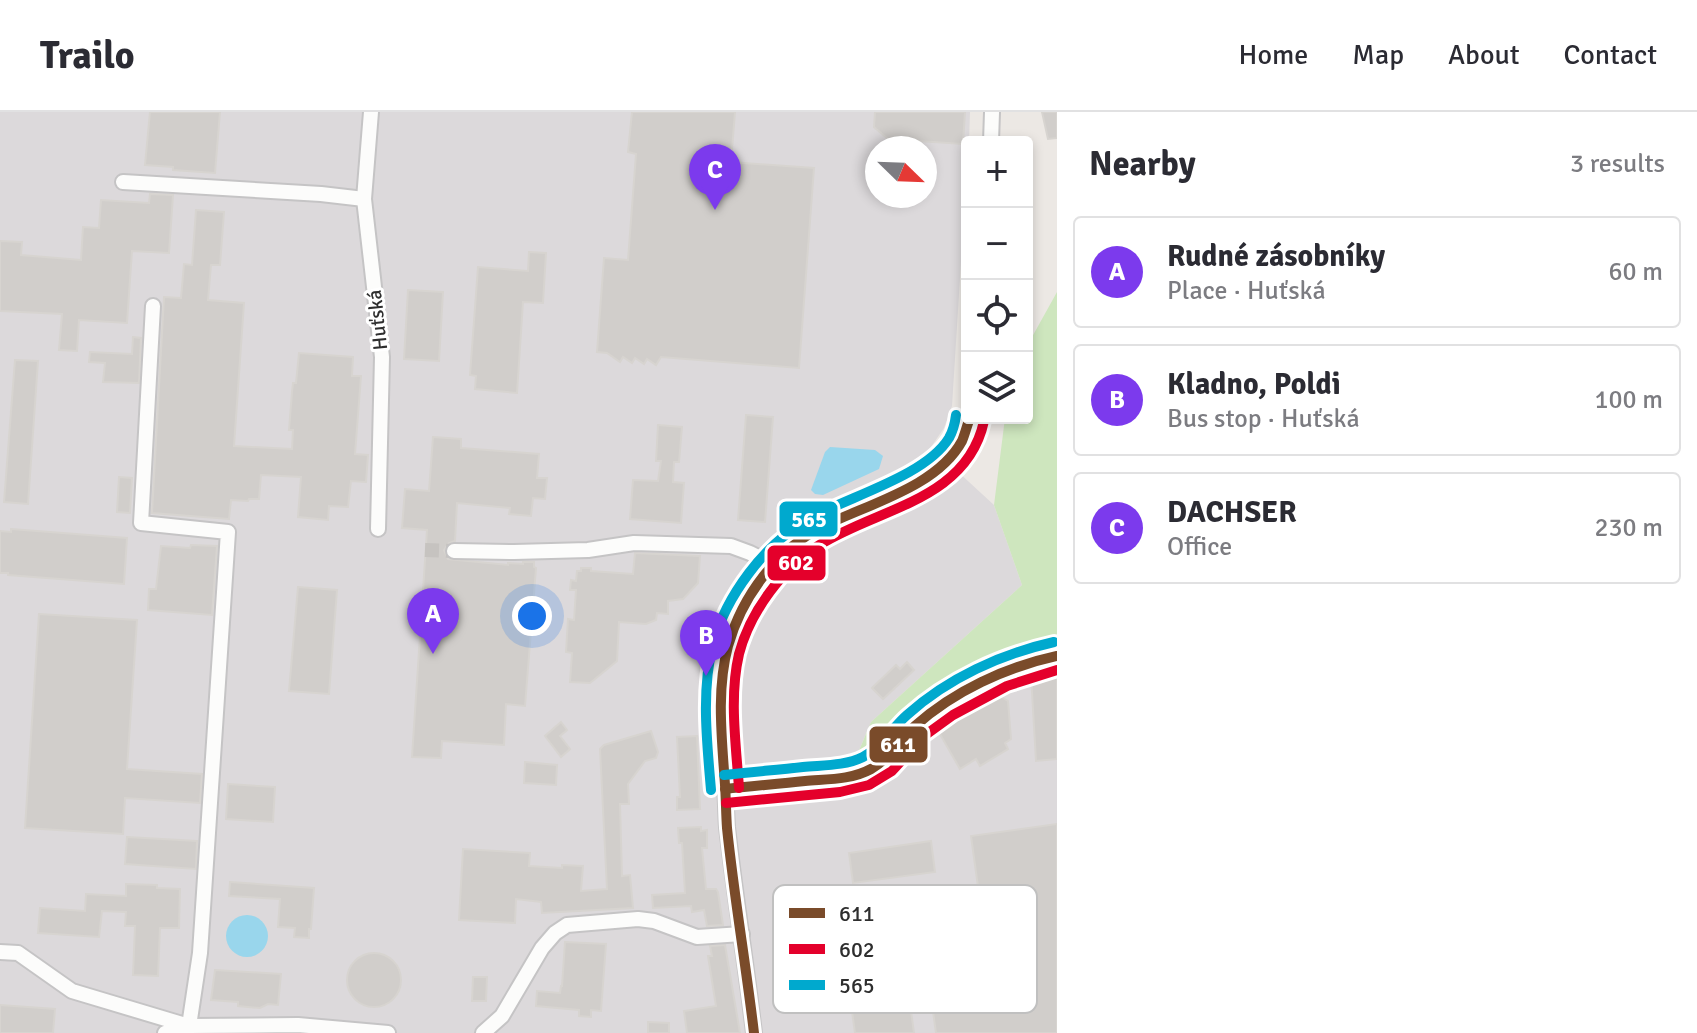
<!DOCTYPE html>
<meta charset="utf-8">
<style>
:root{--surface:#fff;--page:#f7f7f7;--text:#2b2b33;--muted:#7c7c81;--line:#e1e1e2;--accent:#7c3aed}
body{margin:0;font-family:Signika,sans-serif;background:var(--page);color:var(--text)}
.controls{position:absolute;right:24px;top:24px;display:grid;overflow:hidden;border-radius:8px;box-shadow:0 4px 12px #0003}
.controls button{width:72px;height:72px;display:grid;place-items:center;padding:0;border:0;border-bottom:2px solid var(--line);background:var(--surface);color:var(--text);font:40px sans-serif}
.compass{position:absolute;left:865px;top:24px;width:72px;height:72px;border-radius:50%;background:var(--surface);box-shadow:0 4px 12px #0003;rotate:113deg}
.you{position:absolute;left:532px;top:504px;width:28px;height:28px;margin:-20px;border:6px solid #fff;border-radius:50%;background:#1a73e8;box-shadow:0 0 0 12px #1a73e833}
.badge{display:grid;place-items:center;width:52px;height:52px;border-radius:50%;background:var(--accent);color:#fff;font-size:26px;font-weight:700}
.pin{position:absolute;translate:-50% -66px;filter:drop-shadow(0 2px 4px #0008)}
.pin::after{content:'';position:absolute;top:42px;width:28px;height:24px;background:inherit;clip-path:polygon(0 0,100% 0,50% 100%)}
.list{margin:0;padding:0;list-style:none}
h2{display:flex;justify-content:space-between;align-items:center;height:104px;margin:0;padding:0 32px;font-size:34px}
h2 small{font-size:26px;font-weight:400;color:var(--muted)}
.list li{display:grid;grid-template-columns:52px 1fr auto;gap:24px;align-items:center;box-sizing:border-box;height:112px;margin:0 16px 16px;padding:0 16px;border:2px solid var(--line);border-radius:8px}
.list b{display:block;font-size:30px;white-space:nowrap}
.list p{margin:0;font-size:26px;white-space:nowrap;color:var(--muted)}
.list em{font-size:26px;font-style:normal;color:var(--muted)}
.icon{flex:none;width:44px;height:44px;fill:none;stroke:currentColor;stroke-width:2;stroke-linecap:round;stroke-linejoin:round}
.map{position:relative;flex:none;width:1057px;height:921px;overflow:hidden}
header{display:flex;align-items:center;gap:48px;box-sizing:border-box;height:112px;padding:0 40px;background:var(--surface);border-bottom:2px solid var(--line)}
header strong{font-size:38px}
nav{display:flex;gap:44px;margin-inline-start:auto;font-size:28px}
main{display:flex}
aside{flex:1;background:var(--surface)}
.map>svg:first-child{display:block}
.industrial{fill:#dcd9db;fill-rule:evenodd}
.green{fill:#cee6be}
.water{fill:#99d6ec}
.building{fill:#d1cecb;stroke:#d7d4d0;stroke-width:2}
.lines{fill:none;stroke-linecap:round;stroke-linejoin:round}
.minor-tunnel{stroke:#c6c3c0;stroke-width:14;stroke-dasharray:14 7;stroke-linecap:butt}
.minor-casing{stroke:#c5c4c5;stroke-width:18}
.minor{stroke:#fcfcfb;stroke-width:14}
.bus-1-casing{stroke:#fff;stroke-width:16}
.bus-2-casing{stroke:#fff;stroke-width:16}
.bus-3-casing{stroke:#fff;stroke-width:16}
.bus-1{stroke:#7a4b2a;stroke-width:10}
.bus-2{stroke:#e4002b;stroke-width:10}
.bus-3{stroke:#00a9ce;stroke-width:10}
.labels{text-anchor:middle;stroke-width:6;stroke-linejoin:round;paint-order:stroke}
.street-label{font-size:20px;fill:#2e2e2e;stroke:#fff}
.key{fill:#fff;stroke:#c0c0c0;stroke-width:2}
.key-label{font-size:22px;fill:#2e2e2e}
.line-badge{stroke:#fff;stroke-width:3}
.badge-label{font-size:22px;text-anchor:middle;font-weight:bold;fill:#fff}
</style>
<header>
<strong>Trailo</strong>
<nav><a>Home</a><a>Map</a><a>About</a><a>Contact</a></nav>
</header>
<main>
<div class="map">
<svg width="1057" height="921" viewBox="0 0 1057 921">
<rect width="100%" height="100%" fill="#ece8e4"/>
<path class="industrial" d="M0 0H970L969 30H967V54L952 294 944 316 931 335 994 393 1022 473 871 610 841 681 864 674 912 643 938 614 1008 571 1031 563 1057 562V921H0ZM877 36H925V84H877Z"/>
<polygon class="green" points="1057,180 1057,529 1051,529 962,571 923,595 889,630 855,648 871,610 1022,473 994,393 1005,306 1027,306 1027,234"/>
<g class="water">
<polygon points="830,335 875,338 883,344 879,357 823,383 815,382 811,378 825,340"/>
<circle cx="247" cy="824" r="21"/>
</g>
<g class="building">
<polygon points="150,0 220,0 215,61 173,58 173,55 145,53"/>
<polygon points="632,0 735,0 731,50 814,56 799,256 661,245 656,253 647,247 644,252 635,246 632,251 623,245 620,250 607,241 597,240 604,146 628,148 636,42 628,40"/>
<polygon points="875,0 965,0 963,32 888,27 874,15"/>
<polygon points="1042,0 1057,0 1057,26 1048,27"/>
<polygon points="150,82 173,83 169,141 132,139 127,211 79,208 77,239 59,238 62,202 0,199 0,129 22,130 21,143 81,148 83,115 99,116 101,88 149,91"/>
<polygon points="196,98 224,100 220,153 211,153 208,188 244,191 234,334 292,337 293,318 289,318 292,280 293,271 296,271 299,241 353,245 352,264 361,264 355,342 368,343 366,370 351,369 348,395 329,394 328,408 298,405 301,365 261,363 259,387 249,387 248,389 231,388 229,407 152,401 164,185 181,186 184,152 192,153"/>
<polygon points="529,140 546,141 543,191 523,190 517,281 475,277 476,264 470,263 478,155 528,159"/>
<polygon points="408,178 443,180 439,249 404,247"/>
<polygon points="133,225 141,226 139,271 103,270 105,251 89,250 90,240 132,242"/>
<polygon points="15,248 38,249 28,392 4,390"/>
<polygon points="746,303 773,305 765,410 738,408"/>
<polygon points="658,313 682,315 679,350 674,350 673,370 684,371 681,411 630,407 633,368 658,369 661,349 656,349"/>
<polygon points="433,325 461,327 461,336 539,342 537,366 547,366 545,387 533,386 531,404 509,402 510,396 457,391 455,429 449,431 444,438 448,447 508,453 508,451 523,452 523,450 534,450 534,455 536,456 525,594 506,592 504,633 442,629 441,646 412,645 427,418 402,416 405,377 429,379"/>
<polygon points="119,365 132,366 130,401 117,400"/>
<polygon points="11,417 127,426 124,472 8,463 8,461 0,461 0,419 11,420"/>
<polygon points="191,433 217,434 212,503 148,498 149,477 156,477 161,434 190,436"/>
<polygon points="635,441 700,444 698,471 683,487 668,489 668,502 657,501 656,508 646,512 619,510 617,549 590,571 570,570 572,541 566,540 568,507 574,508 576,478 570,478 571,468 576,469 577,459 581,459 581,456 591,456 591,459 633,462"/>
<polygon points="298,475 337,478 329,582 289,579"/>
<polygon points="39,502 137,508 127,657 202,662 200,691 125,686 123,722 25,716"/>
<polygon points="907,550 914,558 883,587 872,576 896,553 900,557"/>
<polygon points="1057,562 1057,647 1036,649 1031,563"/>
<polygon points="996,582 1008,589 1011,627 1005,631 1008,637 980,654 976,647 960,657 937,617 939,616 938,614 990,584 991,586"/>
<polygon points="561,610 567,618 560,624 570,637 561,645 545,624"/>
<polygon points="651,619 658,640 656,646 645,649 628,672 629,692 620,692 622,764 630,763 633,796 542,801 541,790 516,787 515,811 459,808 463,737 530,741 529,754 562,756 562,753 583,754 581,779 607,777 600,637 604,633"/>
<polygon points="697,624 700,697 677,698 677,685 680,685 677,625"/>
<polygon points="525,650 557,653 556,673 524,671"/>
<polygon points="228,672 275,675 273,710 226,707"/>
<polygon points="1057,712 1057,921 936,921 928,864 923,864 915,802 920,802 918,791 979,782 971,724"/>
<polygon points="701,715 701,719 707,718 707,736 702,736 706,777 716,777 718,780 723,813 707,814 704,798 692,800 691,794 653,796 652,783 685,781 682,731 679,731 678,716"/>
<polygon points="127,725 197,729 196,757 125,752"/>
<polygon points="931,729 935,760 853,771 849,741"/>
<polygon points="230,770 314,776 311,817 309,817 309,826 294,825 295,816 278,815 280,787 229,784"/>
<polygon points="126,772 157,773 157,776 180,777 179,816 160,816 158,864 133,863 135,814 125,814 126,800 102,799 99,825 38,821 40,796 85,799 86,782 126,784"/>
<polygon points="565,830 606,832 601,899 591,898 591,905 579,904 579,898 536,894 537,879 560,881 561,874 562,874"/>
<polygon points="725,833 740,921 687,921 684,899 716,894 708,844 712,844 710,834"/>
<circle cx="374" cy="868" r="27"/>
<polygon points="215,858 281,862 278,893 268,892 260,896 238,894 238,890 211,888"/>
<polygon points="473,865 487,865 486,889 472,889"/>
<polygon points="907,870 914,921 855,921 849,878"/>
<polygon points="0,893 55,897 53,921 0,921"/>
<polygon points="648,910 669,911 669,921 648,921"/>
</g>
<g class="lines">
<polyline class="minor-tunnel" points="425,438 454,439"/>
<defs>
<g id="minor">
<polyline points="371,0 364,87 382,245 378,417"/>
<polyline points="991,30 992,0"/>
<polyline points="123,70 321,82 364,87"/>
<polyline points="454,439 514,440 588,438 634,431 731,434 750,441 774,453"/>
<path d="M725 677C752 674 778 672 805 669 826 667 851 667 871 657 889 647 900 628 915 614 948 584 1013 551 1057 544"/>
<polyline points="0,840 18,841 72,879 189,914 200,841 228,420 141,411 153,194"/>
<polyline points="165,921 189,914 298,913 388,921"/>
<polyline points="483,921 502,904 542,836 555,821 567,813 638,807 654,809 697,825 742,822"/>
<path d="M754 921C746 852 735 784 727 715 726 701 726 687 725 673 721 621 715 565 734 516 738 505 743 493 749 483 761 464 795 431 814 419 866 390 957 373 970 306"/>
</g>
</defs>
<use href="#minor" class="minor-casing"/>
<use href="#minor" class="minor"/>
<defs>
<g id="bus-1">
<path d="M725 677C752 674 778 672 805 669 827 667 851 668 871 657 889 647 900 628 915 614 954 579 1006 555 1057 544"/>
<path d="M754 921C746 853 734 784 727 716 726 702 726 687 725 673 722 627 716 579 728 534 742 484 777 437 824 414 868 392 937 375 962 329 965 322 967 313 970 306"/>
</g>
<g id="bus-2">
<path d="M739 676C736 632 729 585 739 542 750 500 783 455 821 432 879 396 967 388 984 309"/>
<polyline points="726,691 840,680 869,673 892,659 924,624 953,603 1007,574 1057,558"/>
</g>
<g id="bus-3">
<path d="M724 663C750 660 776 658 803 655 823 653 845 654 863 645 881 636 892 616 907 603 948 566 1001 542 1054 530"/>
<path d="M711 678C707 630 701 579 713 532 726 484 764 433 807 408 846 385 925 365 949 326 953 319 955 311 956 303"/>
</g>
</defs>
<use href="#bus-1" class="bus-1-casing"/>
<use href="#bus-2" class="bus-2-casing"/>
<use href="#bus-3" class="bus-3-casing"/>
<use href="#bus-1" class="bus-1"/>
<use href="#bus-2" class="bus-2"/>
<use href="#bus-3" class="bus-3"/>
</g>
<g class="labels">
<g class="street-label">
<text transform="translate(377 208) rotate(-96)" y="7">Huťská</text>
</g>
</g>
<rect x="773" y="773" width="264" height="128" rx="12" class="key"/>
<rect x="789" y="796" width="36" height="10" fill="#7a4b2a"/>
<rect x="789" y="832" width="36" height="10" fill="#e4002b"/>
<rect x="789" y="868" width="36" height="10" fill="#00a9ce"/>
<g class="key-label">
<text x="839" y="809">611</text>
<text x="839" y="845">602</text>
<text x="839" y="881">565</text>
</g>
<g class="line-badge">
<rect x="778" y="388" width="61" height="38" rx="8" fill="#00a9ce"/>
<rect x="766" y="432" width="61" height="38" rx="8" fill="#e4002b"/>
<rect x="868" y="613" width="61" height="39" rx="8" fill="#7a4b2a"/>
</g>
<g class="badge-label">
<text x="809" y="415">565</text>
<text x="796" y="458">602</text>
<text x="898" y="640">611</text>
</g>
</svg>
<div class="controls">
<button>+</button>
<button>−</button>
<button><svg class="icon" aria-label="locate" viewBox="0 0 24 24"><circle cx="12" cy="12" r="6"/><path d="M12 2v4M12 18v4M2 12h4M18 12h4"/></svg></button>
<button><svg class="icon" aria-label="layers" viewBox="0 0 24 24"><path d="M12 4l9 5-9 5-9-5zM3 14l9 5 9-5"/></svg></button>
</div>
<svg class="compass" viewBox="-18 -18 36 36"><path d="M0-13l5 13h-10z" fill="#e53935"/><path d="M0 13l5-13h-10z" fill="#7c7c81"/></svg>
<div class="you"></div>
<div class="pin badge" style="left:433px;top:542px">A</div>
<div class="pin badge" style="left:706px;top:564px">B</div>
<div class="pin badge" style="left:715px;top:98px">C</div>
</div>
<aside>
<h2>Nearby<small>3 results</small></h2>
<ul class="list">
<li><span class="badge">A</span><div><b>Rudné zásobníky</b><p>Place · Huťská</p></div><em>60 m</em></li>
<li><span class="badge">B</span><div><b>Kladno, Poldi</b><p>Bus stop · Huťská</p></div><em>100 m</em></li>
<li><span class="badge">C</span><div><b>DACHSER</b><p>Office</p></div><em>230 m</em></li>
</ul>
</aside>
</main>
